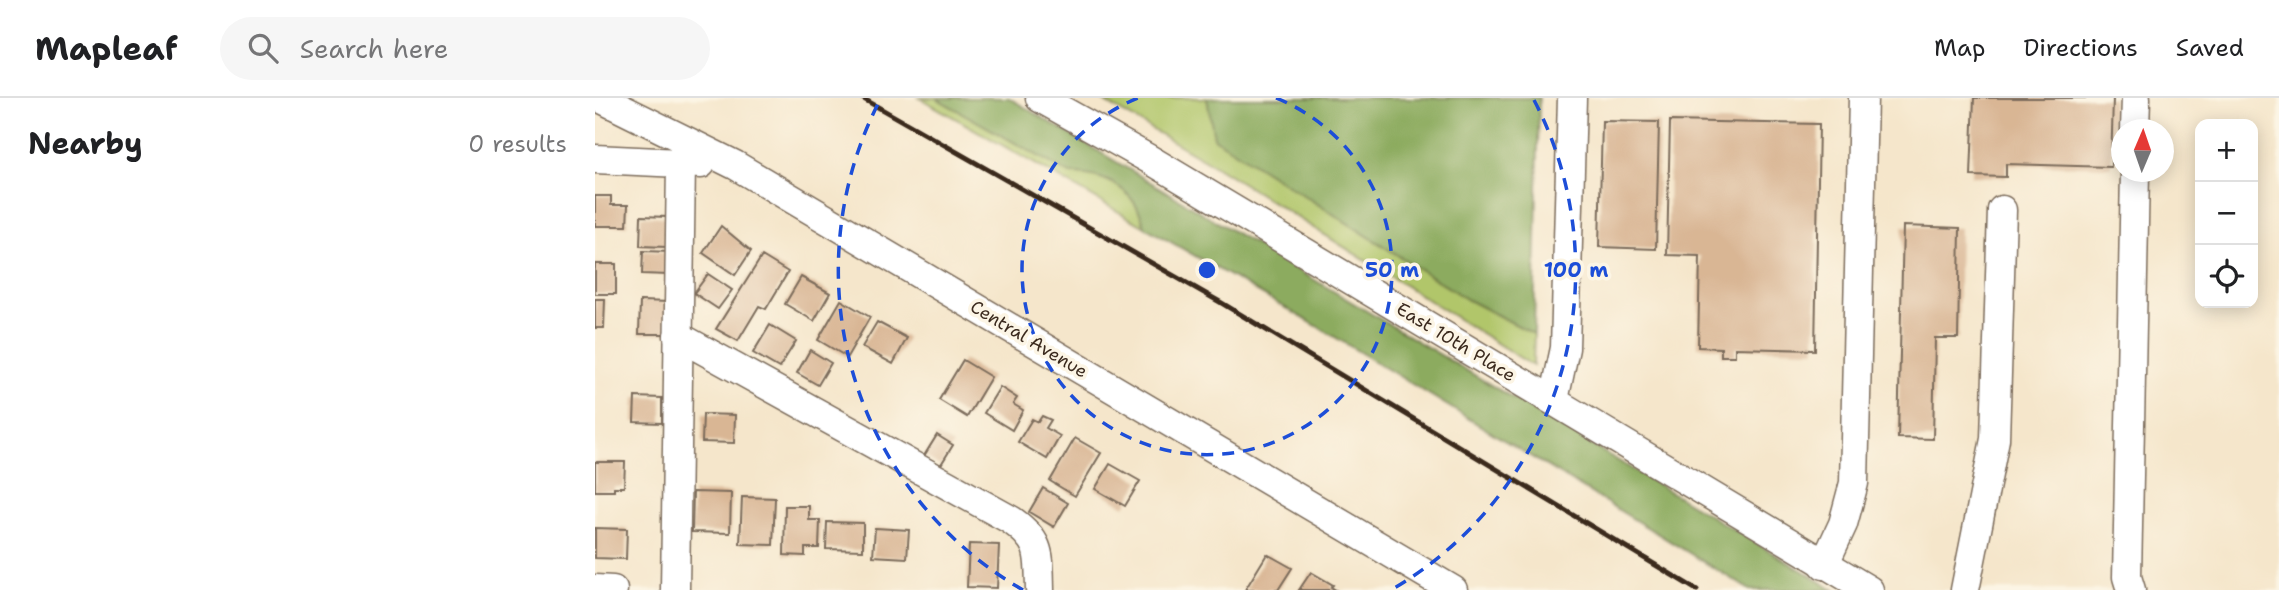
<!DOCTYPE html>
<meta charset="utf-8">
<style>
:root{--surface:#fff;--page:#f6f6f6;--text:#202124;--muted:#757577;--line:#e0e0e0}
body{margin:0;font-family:"Shantell Sans",sans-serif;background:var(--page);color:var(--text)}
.controls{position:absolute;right:21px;top:21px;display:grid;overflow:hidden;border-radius:14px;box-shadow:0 4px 18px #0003}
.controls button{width:63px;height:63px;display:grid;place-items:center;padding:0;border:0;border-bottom:2px solid var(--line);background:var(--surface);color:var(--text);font:35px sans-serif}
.compass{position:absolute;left:1516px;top:21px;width:63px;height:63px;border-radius:50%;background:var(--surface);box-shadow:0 4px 18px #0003;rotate:2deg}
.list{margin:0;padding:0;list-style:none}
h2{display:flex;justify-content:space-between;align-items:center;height:91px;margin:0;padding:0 28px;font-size:30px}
h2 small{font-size:23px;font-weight:400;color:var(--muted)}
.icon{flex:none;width:38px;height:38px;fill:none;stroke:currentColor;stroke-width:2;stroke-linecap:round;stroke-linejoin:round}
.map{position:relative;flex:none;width:1684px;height:492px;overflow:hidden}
header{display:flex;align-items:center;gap:42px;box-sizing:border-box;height:98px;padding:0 35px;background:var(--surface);border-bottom:2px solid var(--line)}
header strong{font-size:33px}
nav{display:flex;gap:38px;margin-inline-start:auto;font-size:24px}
.search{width:490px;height:63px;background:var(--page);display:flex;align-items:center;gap:18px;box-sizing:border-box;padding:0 24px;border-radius:38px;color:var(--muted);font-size:26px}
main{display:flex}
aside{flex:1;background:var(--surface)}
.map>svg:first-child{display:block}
.green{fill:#b1c66a;stroke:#767844;stroke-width:2}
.forest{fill:#8cab5e;stroke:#646a3e;stroke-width:2}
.building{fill:#d9b694}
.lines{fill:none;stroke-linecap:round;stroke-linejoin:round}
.minor-casing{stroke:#7c6c5b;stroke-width:31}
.minor{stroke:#fff;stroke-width:28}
.rail{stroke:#3b2a1e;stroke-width:5}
.ring{fill:none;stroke:#1d4ed8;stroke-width:3.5;stroke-dasharray:12 9}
.labels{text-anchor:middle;stroke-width:7;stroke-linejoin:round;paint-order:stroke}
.street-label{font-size:18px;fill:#3b2a1e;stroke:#fcf5e5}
.centre{fill:#1d4ed8;stroke:#fcf5e5;stroke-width:3.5}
.ring-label{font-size:21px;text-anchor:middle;font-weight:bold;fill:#1d4ed8;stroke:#fcf5e5;stroke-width:7;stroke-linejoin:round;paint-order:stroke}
</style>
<header>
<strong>Mapleaf</strong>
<div class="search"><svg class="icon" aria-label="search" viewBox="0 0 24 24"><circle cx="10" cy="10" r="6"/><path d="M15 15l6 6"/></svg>Search here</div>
<nav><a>Map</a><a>Directions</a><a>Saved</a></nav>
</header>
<main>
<aside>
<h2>Nearby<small>0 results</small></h2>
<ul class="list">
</ul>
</aside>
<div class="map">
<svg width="1684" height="492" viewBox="0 0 1684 492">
<rect width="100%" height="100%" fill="#fcf5e5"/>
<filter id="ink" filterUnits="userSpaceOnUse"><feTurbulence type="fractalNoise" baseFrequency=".0143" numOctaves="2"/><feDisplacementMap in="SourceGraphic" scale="14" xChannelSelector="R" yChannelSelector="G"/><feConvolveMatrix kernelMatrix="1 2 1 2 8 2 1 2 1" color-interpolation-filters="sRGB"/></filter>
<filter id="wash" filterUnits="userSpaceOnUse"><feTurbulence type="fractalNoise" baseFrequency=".00686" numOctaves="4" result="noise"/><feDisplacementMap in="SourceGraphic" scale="28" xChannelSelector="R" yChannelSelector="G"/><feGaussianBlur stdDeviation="1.57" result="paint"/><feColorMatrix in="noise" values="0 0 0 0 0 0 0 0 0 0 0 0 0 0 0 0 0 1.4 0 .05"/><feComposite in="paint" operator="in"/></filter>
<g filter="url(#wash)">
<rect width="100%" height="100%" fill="#f5e6cb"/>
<g class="green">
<path d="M325 0H341L475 75C513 76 540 91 550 129Z"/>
<polygon points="503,0 612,0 620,40 873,202 939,236 938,268 625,71"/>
</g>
<g class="forest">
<path d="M341 0H414L1240 492H1155L725 230 550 129C540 91 513 76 475 76Z"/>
<polygon points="612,0 944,0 939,236 873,202 619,40"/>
</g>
<g id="blocks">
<g class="building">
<polygon points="1379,0 1518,0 1516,69 1411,66 1411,79 1376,78"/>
<polygon points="1007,23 1064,24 1061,151 1004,149"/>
<polygon points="1075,23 1224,26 1220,252 1140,250 1140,258 1126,258 1126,250 1103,249 1105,158 1072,157"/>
<polygon points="0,98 16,98 16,107 33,107 32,128 0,128"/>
<polygon points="46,118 73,119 72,149 45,148"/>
<polygon points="126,128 156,153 140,177 108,155"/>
<polygon points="1308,128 1365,130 1363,240 1340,240 1338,341 1303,340"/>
<polygon points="48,153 76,154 75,177 47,176"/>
<polygon points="167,158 193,174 171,211 164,208 143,243 121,231"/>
<rect x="0" y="166" width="21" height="30"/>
<polygon points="113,176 137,192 123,211 99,195"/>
<polygon points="206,179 235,195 219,223 190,206"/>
<polygon points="0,201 10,201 9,230 0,230"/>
<polygon points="246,202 275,219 252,259 223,242"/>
<polygon points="45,203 74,204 73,236 44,236"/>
<polygon points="282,224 312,240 298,266 267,249"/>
<polygon points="175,227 201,243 184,270 158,255"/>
<polygon points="215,252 236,265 223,287 202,275"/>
<polygon points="368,262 396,279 372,319 344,302"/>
<polygon points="405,289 422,300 418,306 428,312 417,332 389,315"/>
<polygon points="40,299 67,300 67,325 39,324"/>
<polygon points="108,316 140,317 139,345 107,344"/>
<polygon points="447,318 456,322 451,330 465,338 452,361 423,344 437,321 443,324"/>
<polygon points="342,337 358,347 345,368 329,358"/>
<polygon points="480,340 506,355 480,398 455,383"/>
<polygon points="0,364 30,364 29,389 19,389 19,393 0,393"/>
<polygon points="515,366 545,383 530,408 500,391"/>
<polygon points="448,390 473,405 459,429 434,414"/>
<polygon points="98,394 136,395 135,435 97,434"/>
<polygon points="147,399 180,400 178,447 145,446"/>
<polygon points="190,408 214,408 214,422 225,422 224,450 210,450 210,458 189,457"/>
<polygon points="232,424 268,425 268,452 231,451"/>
<polygon points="0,430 32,431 31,461 0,460"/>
<polygon points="280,430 314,432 312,460 278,458"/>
<polygon points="374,446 404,447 402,490 372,489"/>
<polygon points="672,456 697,470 683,492 650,492"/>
<polygon points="716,474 738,487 736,489 741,492 704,492"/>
</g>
</g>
</g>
<g filter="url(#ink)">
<use href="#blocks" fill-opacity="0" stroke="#7c6c5b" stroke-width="2"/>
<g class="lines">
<defs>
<g id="minor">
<polyline points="5,0 140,67 858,492"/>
<polyline points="445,0 554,61 1274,492"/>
<polyline points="1540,32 1541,0"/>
<polyline points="0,61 106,66"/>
<path d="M83 238 416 422C447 444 444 456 445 492"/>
<polyline points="959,302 970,250 977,0"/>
<polyline points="1229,467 1248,426 1259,385 1268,0"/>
<polyline points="0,491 18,492"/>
<polyline points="80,492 86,65"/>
<polyline points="1370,492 1400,341 1407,112"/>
<polyline points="1536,492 1532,479 1540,74"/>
</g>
</defs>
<use href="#minor" class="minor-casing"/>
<use href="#minor" class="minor"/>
<polyline class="rail" points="267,0 625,204 1102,492"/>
</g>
</g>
<g class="ring">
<path d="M681 0A185 185 0 1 1 543 0"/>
<path d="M428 492A369 369 0 0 1 285 2M939 2A369 369 0 0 1 796 492"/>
</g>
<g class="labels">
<g class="street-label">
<text transform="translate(434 241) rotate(31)" y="6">Central Avenue</text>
<text transform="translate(861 244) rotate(31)" y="6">East 10th Place</text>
</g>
</g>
<circle cx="612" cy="172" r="10" class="centre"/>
<g class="ring-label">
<text x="797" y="179">50 m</text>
<text x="981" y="179">100 m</text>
</g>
</svg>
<div class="controls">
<button>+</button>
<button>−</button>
<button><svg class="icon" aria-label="locate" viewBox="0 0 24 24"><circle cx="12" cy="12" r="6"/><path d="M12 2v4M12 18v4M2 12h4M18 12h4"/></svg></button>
</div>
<svg class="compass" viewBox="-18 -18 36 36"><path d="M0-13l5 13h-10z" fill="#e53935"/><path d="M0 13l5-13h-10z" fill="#757577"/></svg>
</div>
</main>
